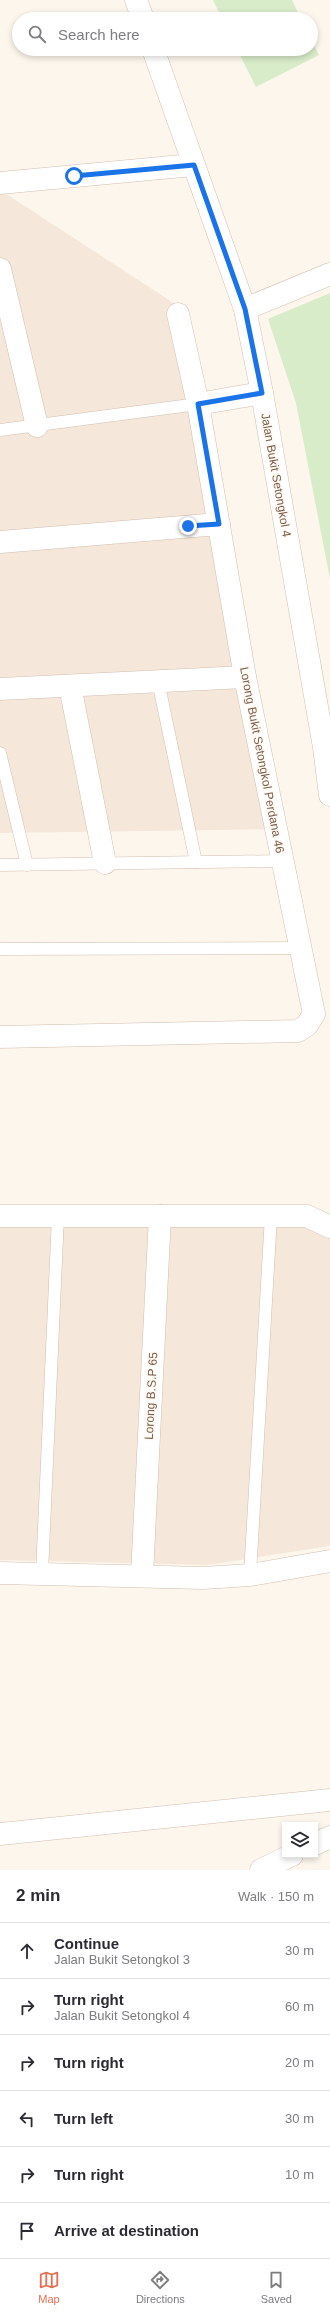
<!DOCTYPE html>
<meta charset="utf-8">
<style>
:root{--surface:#fff;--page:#f2f2f3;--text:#2b2b33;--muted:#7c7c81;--line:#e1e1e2;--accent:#e76f51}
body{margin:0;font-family:Arial,sans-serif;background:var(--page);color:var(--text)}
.controls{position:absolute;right:12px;bottom:12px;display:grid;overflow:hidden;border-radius:0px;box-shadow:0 2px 6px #0003}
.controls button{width:36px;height:36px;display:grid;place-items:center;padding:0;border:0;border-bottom:1px solid var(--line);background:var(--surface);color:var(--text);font:20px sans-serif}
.stop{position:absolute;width:12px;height:12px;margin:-9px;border:3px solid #1a73e8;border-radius:50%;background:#fff}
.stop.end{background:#1a73e8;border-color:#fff;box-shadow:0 1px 4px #0008}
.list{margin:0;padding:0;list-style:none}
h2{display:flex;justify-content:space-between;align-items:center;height:52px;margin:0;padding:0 16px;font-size:17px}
h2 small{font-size:13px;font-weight:400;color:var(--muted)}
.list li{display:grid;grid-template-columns:26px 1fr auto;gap:12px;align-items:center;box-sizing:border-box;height:56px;padding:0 16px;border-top:1px solid var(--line)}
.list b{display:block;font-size:15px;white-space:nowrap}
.list p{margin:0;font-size:13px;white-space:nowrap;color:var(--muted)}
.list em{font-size:13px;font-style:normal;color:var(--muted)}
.icon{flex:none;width:22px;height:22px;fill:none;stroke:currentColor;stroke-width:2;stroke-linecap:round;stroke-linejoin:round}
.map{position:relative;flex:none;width:330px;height:1870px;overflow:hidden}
.search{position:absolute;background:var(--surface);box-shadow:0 2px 6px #0003;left:12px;right:12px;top:12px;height:44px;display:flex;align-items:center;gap:10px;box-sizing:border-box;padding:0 14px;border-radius:22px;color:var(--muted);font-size:15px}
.sheet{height:388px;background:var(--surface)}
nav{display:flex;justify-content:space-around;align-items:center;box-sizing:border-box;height:56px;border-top:1px solid var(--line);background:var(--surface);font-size:11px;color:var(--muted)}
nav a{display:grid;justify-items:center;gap:2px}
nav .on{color:var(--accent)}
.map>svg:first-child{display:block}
.residential{fill:#f5e8da}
.green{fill:#d8ecc9}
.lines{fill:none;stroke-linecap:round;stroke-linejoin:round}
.service-casing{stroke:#d1beb0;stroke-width:13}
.minor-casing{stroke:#d1beb0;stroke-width:23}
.tertiary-casing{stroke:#d1beb0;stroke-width:23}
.service{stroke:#fff;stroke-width:12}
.minor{stroke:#fff;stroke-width:22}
.tertiary{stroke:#fff;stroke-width:22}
.route{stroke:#1a73e8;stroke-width:5}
.labels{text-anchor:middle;stroke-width:3.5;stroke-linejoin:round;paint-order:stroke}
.street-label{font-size:12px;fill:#7a5c4d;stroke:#fffaf3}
</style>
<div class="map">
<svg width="330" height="1870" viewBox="0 0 330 1870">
<rect width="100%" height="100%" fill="#fdf6ec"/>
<g class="residential">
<polygon points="0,190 186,311 286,829 0,833"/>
<polygon points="0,1220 319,1226 330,1237 330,1546 207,1565 0,1560"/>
</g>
<g class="green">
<polygon points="213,0 292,0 301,19 222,19"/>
<polygon points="311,39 319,55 256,87 237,49 311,49"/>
<polygon points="330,293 330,579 296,403 268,319"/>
</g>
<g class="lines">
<defs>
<g id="service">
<polyline points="0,430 198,404"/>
<polyline points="158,681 196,862"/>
<polyline points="0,753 27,865"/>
<polyline points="0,865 282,861"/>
<polyline points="0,949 302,948"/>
<polyline points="42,1573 58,1216"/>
<polyline points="250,1575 271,1216"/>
</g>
<g id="minor">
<polyline points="0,183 193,165"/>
<polyline points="0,269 37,426"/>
<polyline points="245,309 330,274"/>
<polyline points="198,404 262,393"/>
<polyline points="0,542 219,524"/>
<polyline points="70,686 105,863"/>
<polyline points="0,689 245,677"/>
<polyline points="0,1037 298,1031 307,1025 314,1014 245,677 198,404 178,314"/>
<polyline points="0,1216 307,1216 330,1227"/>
<polyline points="0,1573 203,1578 250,1575 330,1561"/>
<polyline points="142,1575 160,1216"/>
<polyline points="0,1834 330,1800"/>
<polyline points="315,1844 330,1837"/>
<polyline points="261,1870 292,1855"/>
</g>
<g id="tertiary">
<polyline points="136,0 143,19"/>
<polyline points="153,49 245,309 262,393 324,747 330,795"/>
</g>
</defs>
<use href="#service" class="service-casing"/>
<use href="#minor" class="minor-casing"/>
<use href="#tertiary" class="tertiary-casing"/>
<use href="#service" class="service"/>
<use href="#minor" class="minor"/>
<use href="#tertiary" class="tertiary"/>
</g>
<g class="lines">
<polyline class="route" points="74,176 194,165 245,309 262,393 198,404 219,524 188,526"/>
</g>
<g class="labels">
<g class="street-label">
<text transform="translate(276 475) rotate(80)" y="4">Jalan Bukit Setongkol 4</text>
<text transform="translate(262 760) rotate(79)" y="4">Lorong Bukit Setongkol Perdana 46</text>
<text transform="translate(151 1396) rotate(-87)" y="4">Lorong B.S.P 65</text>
</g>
</g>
</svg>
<div class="controls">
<button><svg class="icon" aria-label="layers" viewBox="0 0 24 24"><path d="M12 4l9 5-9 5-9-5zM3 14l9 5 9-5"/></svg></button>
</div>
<div class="stop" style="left:74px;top:176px"></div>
<div class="stop end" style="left:188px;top:526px"></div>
<div class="search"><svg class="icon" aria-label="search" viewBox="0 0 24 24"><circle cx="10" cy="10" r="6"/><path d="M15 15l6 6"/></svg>Search here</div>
</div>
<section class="sheet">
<h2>2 min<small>Walk · 150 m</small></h2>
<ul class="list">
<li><svg class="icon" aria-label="ahead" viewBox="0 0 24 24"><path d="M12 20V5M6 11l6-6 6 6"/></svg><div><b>Continue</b><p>Jalan Bukit Setongkol 3</p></div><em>30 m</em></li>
<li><svg class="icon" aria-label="right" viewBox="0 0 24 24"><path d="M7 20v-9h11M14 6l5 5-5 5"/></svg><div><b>Turn right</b><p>Jalan Bukit Setongkol 4</p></div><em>60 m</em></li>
<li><svg class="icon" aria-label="right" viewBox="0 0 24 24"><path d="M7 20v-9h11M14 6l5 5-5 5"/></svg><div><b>Turn right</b></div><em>20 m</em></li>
<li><svg class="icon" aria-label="left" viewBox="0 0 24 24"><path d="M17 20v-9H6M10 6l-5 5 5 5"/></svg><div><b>Turn left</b></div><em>30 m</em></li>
<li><svg class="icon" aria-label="right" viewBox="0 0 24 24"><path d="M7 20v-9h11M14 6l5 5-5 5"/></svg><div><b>Turn right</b></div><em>10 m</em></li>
<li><svg class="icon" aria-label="arrive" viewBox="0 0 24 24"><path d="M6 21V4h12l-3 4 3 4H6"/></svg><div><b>Arrive at destination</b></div></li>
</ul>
</section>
<nav>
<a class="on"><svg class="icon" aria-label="map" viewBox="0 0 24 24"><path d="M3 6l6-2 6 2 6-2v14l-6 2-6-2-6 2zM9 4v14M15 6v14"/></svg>Map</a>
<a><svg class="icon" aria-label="directions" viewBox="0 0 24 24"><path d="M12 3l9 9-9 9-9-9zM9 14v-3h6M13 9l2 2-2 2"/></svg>Directions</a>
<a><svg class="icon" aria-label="saved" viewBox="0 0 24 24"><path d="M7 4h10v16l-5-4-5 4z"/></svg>Saved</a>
</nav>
